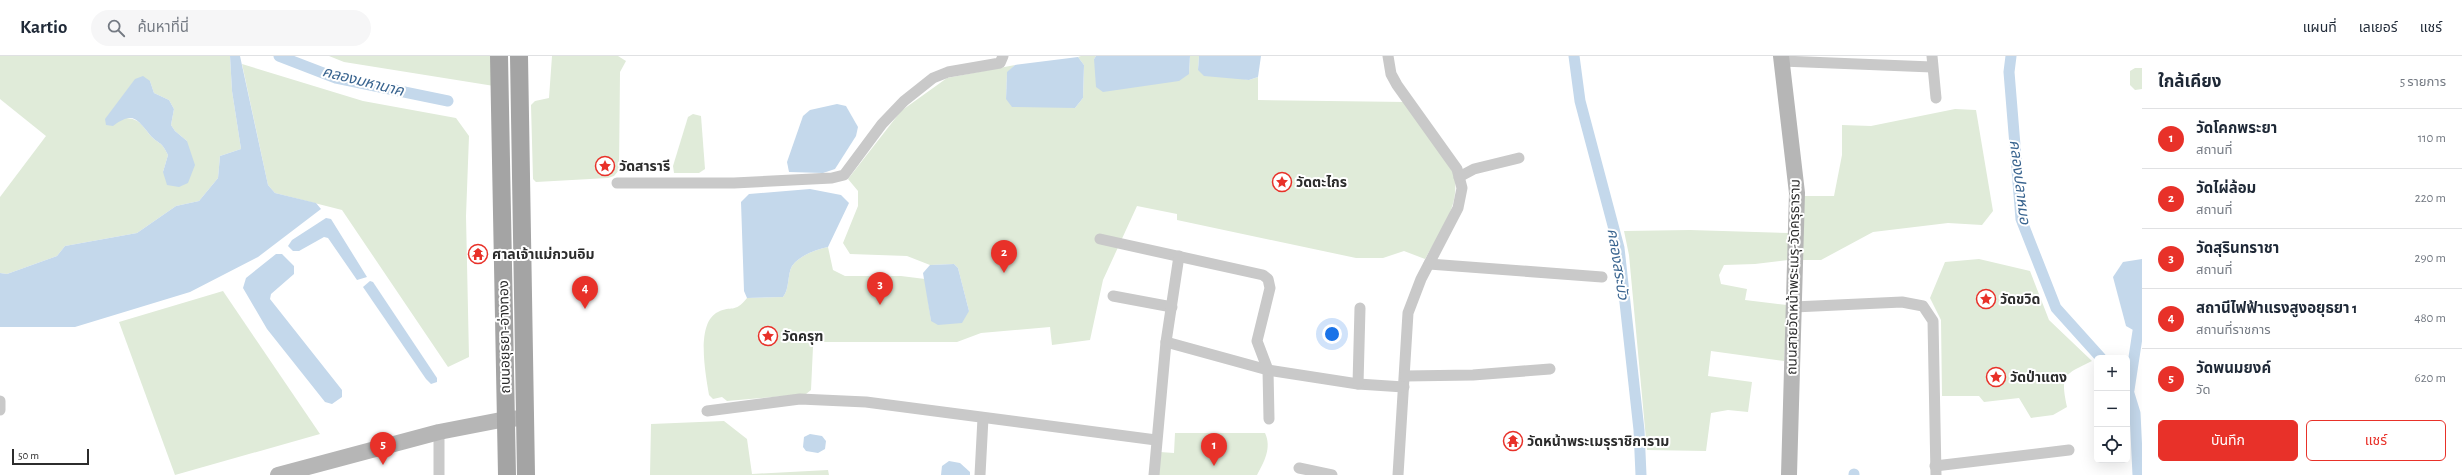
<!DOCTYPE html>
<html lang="th">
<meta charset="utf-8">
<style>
:root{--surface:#fff;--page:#f6f6f7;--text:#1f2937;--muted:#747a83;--line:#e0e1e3;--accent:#e83129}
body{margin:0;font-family:"Alegreya Sans","Noto Sans Thai",sans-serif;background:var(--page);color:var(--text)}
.controls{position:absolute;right:12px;bottom:12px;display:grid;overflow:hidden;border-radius:6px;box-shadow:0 4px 16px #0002}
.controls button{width:36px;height:36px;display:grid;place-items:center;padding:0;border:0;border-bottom:1px solid var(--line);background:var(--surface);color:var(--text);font:20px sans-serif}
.scale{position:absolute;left:12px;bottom:10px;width:77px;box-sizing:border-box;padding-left:4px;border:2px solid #2c2c2c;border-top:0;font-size:11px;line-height:14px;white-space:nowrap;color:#2c2c2c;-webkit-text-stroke:3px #fff;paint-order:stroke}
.you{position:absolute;left:1332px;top:278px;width:14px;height:14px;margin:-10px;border:3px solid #fff;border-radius:50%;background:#1a73e8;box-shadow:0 0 0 6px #1a73e833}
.badge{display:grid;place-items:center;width:26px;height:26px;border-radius:50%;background:var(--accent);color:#fff;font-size:13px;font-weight:700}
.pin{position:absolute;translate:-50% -33px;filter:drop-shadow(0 1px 2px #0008)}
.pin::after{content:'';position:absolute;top:21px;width:14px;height:12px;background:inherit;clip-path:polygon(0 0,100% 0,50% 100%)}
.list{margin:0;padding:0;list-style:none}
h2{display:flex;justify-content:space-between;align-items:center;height:52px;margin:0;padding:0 16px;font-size:17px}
h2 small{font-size:13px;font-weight:400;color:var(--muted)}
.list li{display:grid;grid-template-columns:26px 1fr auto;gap:12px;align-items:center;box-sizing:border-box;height:60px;padding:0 16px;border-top:1px solid var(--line)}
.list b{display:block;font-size:15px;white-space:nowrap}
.list p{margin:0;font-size:13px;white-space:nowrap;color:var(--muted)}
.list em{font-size:13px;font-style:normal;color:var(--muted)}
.actions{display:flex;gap:8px;padding:12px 16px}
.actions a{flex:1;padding:9px 0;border:1px solid var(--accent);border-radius:6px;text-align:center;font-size:14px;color:var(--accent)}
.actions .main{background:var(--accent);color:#fff}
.icon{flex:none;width:22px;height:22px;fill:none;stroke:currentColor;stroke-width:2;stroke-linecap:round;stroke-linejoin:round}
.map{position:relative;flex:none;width:2142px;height:419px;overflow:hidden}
header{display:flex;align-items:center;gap:24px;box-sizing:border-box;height:56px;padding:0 20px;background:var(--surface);border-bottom:1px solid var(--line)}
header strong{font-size:19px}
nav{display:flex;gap:22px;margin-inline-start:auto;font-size:14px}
.search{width:280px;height:36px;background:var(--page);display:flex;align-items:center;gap:10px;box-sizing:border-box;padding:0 14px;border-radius:22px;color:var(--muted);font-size:15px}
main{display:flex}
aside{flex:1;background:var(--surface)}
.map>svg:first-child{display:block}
.green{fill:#e0ebd9;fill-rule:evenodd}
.water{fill:#c4d8eb}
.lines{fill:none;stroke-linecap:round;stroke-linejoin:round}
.canal{stroke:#c4d8eb;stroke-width:11}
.street{stroke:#c9c9c9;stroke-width:11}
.secondary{stroke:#b6b6b6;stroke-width:16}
.primary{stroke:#a4a4a4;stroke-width:18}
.labels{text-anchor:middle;stroke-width:4;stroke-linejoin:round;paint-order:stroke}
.poi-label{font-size:14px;font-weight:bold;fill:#2c2c2c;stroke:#fff;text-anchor:start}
.street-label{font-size:14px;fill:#2c2c2c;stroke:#fff}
.water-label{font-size:15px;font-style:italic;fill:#39648f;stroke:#fff}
</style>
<header>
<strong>Kartio</strong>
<div class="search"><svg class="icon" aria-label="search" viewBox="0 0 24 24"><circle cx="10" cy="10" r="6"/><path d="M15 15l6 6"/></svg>ค้นหาที่นี่</div>
<nav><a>แผนที่</a><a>เลเยอร์</a><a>แชร์</a></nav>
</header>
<main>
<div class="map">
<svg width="2142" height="419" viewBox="0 0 2142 419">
<rect width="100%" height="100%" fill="#fff"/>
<g class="green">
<path d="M0 0H230L232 35 241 93 220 100 218 122 199 145 176 150 137 177 65 190 57 200 7 218 0 217V141L46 80 0 43ZM150 25 154 37 169 44 174 53 171 69 175 75 187 85 163 116 168 99C161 84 159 89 150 79 141 68 139 62 123 62Z"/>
<polygon points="329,0 493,0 494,30 344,6"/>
<polygon points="552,0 618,0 626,5 620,16 619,114 614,120 608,122 536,126 533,123 531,49 535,45 549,42"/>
<path d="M1081 0H1096L1094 3 1189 18 1190 0H1199L1198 14 1249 24 1258 21V44L1406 46 1454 118C1461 149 1440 176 1425 203L1404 195 1383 202H1356L1177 164V158L1137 150 1103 224 1090 284 1052 289 1050 271 981 277 957 286H816L813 291 811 334 806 338 727 345 722 341 713 343 709 339C706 320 695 267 718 256 732 249 734 258 747 242L783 241C790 232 787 219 792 210 800 199 815 194 828 191L833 214 845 220H901L925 223 931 265 969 255 958 212 954 208 930 209 907 200 850 198 843 187 858 150V135L848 123 901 55 947 22 1015 9 1007 17 1006 43 1075 52 1083 42 1084 9 1078 1Z"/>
<polygon points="242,8 363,45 456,62 469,80 466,160 469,301 448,311 342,154 275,137 268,129"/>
<polygon points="2135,12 2142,12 2142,33 2135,34 2130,29 2130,15"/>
<polygon points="1955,53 1976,54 1993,155 1982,169 1948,167 1873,176 1821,204 1803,204 1803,140 1834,140 1842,99 1842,69 1871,70"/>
<polygon points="693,58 701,60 705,113 699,117 674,117 673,110 688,61"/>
<polygon points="1690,174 1789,177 1788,204 1755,208 1724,209 1719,219 1721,228 1747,233 1745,244 1787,249 1784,305 1711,295 1708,320 1752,326 1748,356 1728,354 1711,357 1706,395 1647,394 1629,199 1624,175"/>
<path d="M1979 203 2030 215 2049 264 2092 305C2064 319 2060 318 2067 351L2053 359 2031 362 2019 342 1984 346 1979 340H1942L1941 264 1930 242 1945 206Z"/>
<polygon points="223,235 320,378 175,419 119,266"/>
<polygon points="724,365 747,383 752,418 828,414 829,419 650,419 651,368"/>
<path d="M1175 377H1265C1272 392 1264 406 1257 419H1159L1160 396 1174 397Z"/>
</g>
<g class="water">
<polygon points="230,0 240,0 268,129 275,137 316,147 321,153 258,201 190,236 75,271 0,271 0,217 7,218 57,200 65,190 137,177 176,150 199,145 218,122 220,100 241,93 232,35"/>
<polygon points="1096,0 1190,0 1189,18 1179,25 1103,36 1096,31 1094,3"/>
<polygon points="1199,0 1261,0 1258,21 1249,24 1204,20 1198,14"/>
<polygon points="1078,1 1084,9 1083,42 1075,52 1012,51 1006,43 1007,16 1015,9"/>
<path d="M143 20 150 25 154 37 169 44 174 53 171 69 175 75 187 85 195 109 188 127 179 131 167 129 163 116 168 99C161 84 159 89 150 79 137 63 133 55 113 70L106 69 105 63 135 23Z"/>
<polygon points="837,48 846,50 858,71 856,80 835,113 823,117 789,116 787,106 803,60 810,54"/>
<path d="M810 133 841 139 849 147 828 191C815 194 800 199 792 210 787 219 790 232 783 241L747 242 744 235 741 146 749 138Z"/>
<polygon points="326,162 331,163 367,221 357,224 328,182 324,181 299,195 293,195 288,190 292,184"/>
<polygon points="276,198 282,198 294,210 294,218 271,238 270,243 342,334 342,341 332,348 325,346 267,273 243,232 246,222"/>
<polygon points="2142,203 2142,279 2126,270 2113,221 2123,206"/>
<polygon points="954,208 958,212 969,255 962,267 938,269 931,265 923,217 930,209"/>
<polygon points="370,225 373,226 437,322 437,326 431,328 426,323 363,231"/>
<polygon points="810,378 822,380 826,385 825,393 818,397 806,395 803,391 804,381"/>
<polygon points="949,405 960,407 970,416 970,419 941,419 942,410"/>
</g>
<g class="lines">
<g class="canal">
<polyline points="279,0 336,22 448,45"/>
<polyline points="1574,0 1580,45 1619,192 1639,374 1641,419"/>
<polyline points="2011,0 2009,16 2021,163 2056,252 2101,302"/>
<polyline points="2127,331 2135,357 2138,419"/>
<polyline points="2129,334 2140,262"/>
<polyline points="1854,418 1854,419"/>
</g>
<g class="street">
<polyline points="1388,0 1391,18 1397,29 1457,113 1462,132 1458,152 1421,223 1408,257 1398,419"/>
<polyline points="1932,0 1936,42"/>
<polyline points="1782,5 1932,11"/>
<polyline points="1459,121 1474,113 1519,102"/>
<polyline points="617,127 734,127 832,122 844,119 882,68 904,45 933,22 948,16 1000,7 1003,0"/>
<polyline points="1100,183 1263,219 1268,223 1270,232 1257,285 1268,314 1269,363"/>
<polyline points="1429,208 1602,221"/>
<polyline points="1113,240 1172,251"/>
<polyline points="1794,251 1902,246 1923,250 1933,265 1936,419"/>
<polyline points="1166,286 1268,314 1358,328 1404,331"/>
<polyline points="1405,320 1473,319 1550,313"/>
<polyline points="1358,328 1360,252"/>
<polyline points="0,345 0,354"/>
<polyline points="707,355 800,343 866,346 1156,384"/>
<polyline points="1935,410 2069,394"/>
<polyline points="1299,412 1332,419"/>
<polyline points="439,419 439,376"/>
<polyline points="980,419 983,362"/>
<polyline points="1154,419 1166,286 1179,200"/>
</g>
<g class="secondary">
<polyline points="1781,0 1797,137 1789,419"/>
<polyline points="278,419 439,376 506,363 525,362"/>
</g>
<g class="primary">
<polyline points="499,0 507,419"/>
<polyline points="519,0 526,419"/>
</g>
</g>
<defs>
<symbol id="sight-ring" viewBox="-11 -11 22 22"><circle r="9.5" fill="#fff" stroke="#e83129" stroke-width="1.5"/><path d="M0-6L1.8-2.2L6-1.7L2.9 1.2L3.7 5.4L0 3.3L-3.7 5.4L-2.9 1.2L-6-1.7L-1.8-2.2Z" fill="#e83129"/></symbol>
<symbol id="temple-ring" viewBox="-11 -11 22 22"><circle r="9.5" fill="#fff" stroke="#e83129" stroke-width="1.5"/><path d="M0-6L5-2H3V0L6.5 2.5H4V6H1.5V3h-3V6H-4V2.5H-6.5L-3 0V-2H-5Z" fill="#e83129"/></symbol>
</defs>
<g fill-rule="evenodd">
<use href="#sight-ring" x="594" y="99" width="22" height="22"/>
<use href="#sight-ring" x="1271" y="115" width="22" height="22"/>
<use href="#temple-ring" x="467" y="187" width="22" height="22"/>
<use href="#sight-ring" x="1975" y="232" width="22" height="22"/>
<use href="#sight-ring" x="757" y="269" width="22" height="22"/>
<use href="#sight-ring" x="1985" y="310" width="22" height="22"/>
<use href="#temple-ring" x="1502" y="374" width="22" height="22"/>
</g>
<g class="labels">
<g class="poi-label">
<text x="619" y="115">วัดสารารี</text>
<text x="1296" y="131">วัดตะไกร</text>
<text x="492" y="203">ศาลเจ้าแม่กวนอิม</text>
<text x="2000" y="248">วัดขวิด</text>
<text x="782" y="285">วัดครุฑ</text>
<text x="2010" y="326">วัดป่าแตง</text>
<text x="1527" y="390">วัดหน้าพระเมรุราชิการาม</text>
</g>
<g class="street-label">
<text transform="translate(1793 221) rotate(-89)" y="5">ถนนสายวัดหน้าพระเมรุ-วัดครุธาราม</text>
<text transform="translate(504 281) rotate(-91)" y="5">ถนนอยุธยา-อ่างทอง</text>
</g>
<g class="water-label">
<text transform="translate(363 25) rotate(14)" y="5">คลองมหานาค</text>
<text transform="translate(2020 126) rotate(83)" y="5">คลองปลาหมอ</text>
<text transform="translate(1618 208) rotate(81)" y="5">คลองสระบัว</text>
</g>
</g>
</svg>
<div class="controls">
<button>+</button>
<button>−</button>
<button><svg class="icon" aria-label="locate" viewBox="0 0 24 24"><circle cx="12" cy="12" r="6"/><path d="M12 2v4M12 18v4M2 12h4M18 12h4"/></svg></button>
</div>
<div class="scale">50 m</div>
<div class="you"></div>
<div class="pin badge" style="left:1214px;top:410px">1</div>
<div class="pin badge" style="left:1004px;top:217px">2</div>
<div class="pin badge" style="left:880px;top:249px">3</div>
<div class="pin badge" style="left:585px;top:253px">4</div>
<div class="pin badge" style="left:383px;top:409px">5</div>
</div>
<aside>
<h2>ใกล้เคียง<small>5 รายการ</small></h2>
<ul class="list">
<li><span class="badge">1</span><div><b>วัดโคกพระยา</b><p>สถานที่</p></div><em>110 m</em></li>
<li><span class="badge">2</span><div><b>วัดไผ่ล้อม</b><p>สถานที่</p></div><em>220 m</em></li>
<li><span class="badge">3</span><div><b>วัดสุรินทราชา</b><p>สถานที่</p></div><em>290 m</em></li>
<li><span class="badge">4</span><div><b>สถานีไฟฟ้าแรงสูงอยุธยา 1</b><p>สถานที่ราชการ</p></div><em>480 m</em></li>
<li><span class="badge">5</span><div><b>วัดพนมยงค์</b><p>วัด</p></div><em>620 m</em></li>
</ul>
<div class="actions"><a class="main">บันทึก</a><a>แชร์</a></div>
</aside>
</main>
